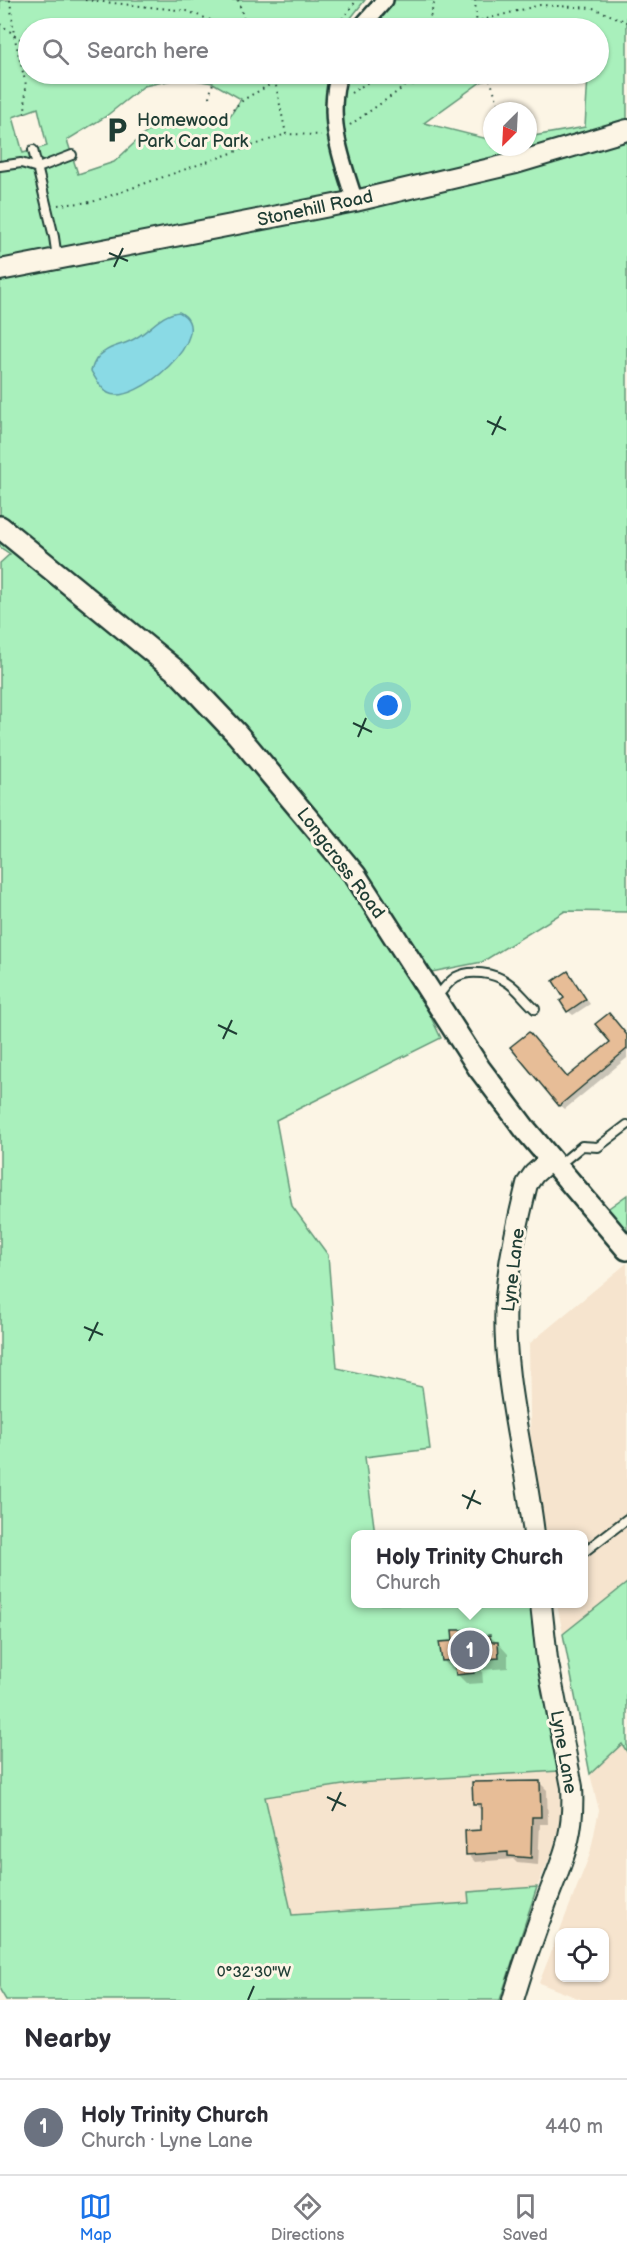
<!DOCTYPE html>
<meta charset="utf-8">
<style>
:root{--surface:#fff;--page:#f2f2f3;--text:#2b2b33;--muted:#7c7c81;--line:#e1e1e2;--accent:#1a73e8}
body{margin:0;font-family:"Balsamiq Sans",sans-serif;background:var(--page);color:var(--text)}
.controls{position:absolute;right:18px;bottom:18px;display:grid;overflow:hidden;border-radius:12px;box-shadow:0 2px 4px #0004}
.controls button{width:54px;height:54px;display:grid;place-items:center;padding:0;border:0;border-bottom:2px solid var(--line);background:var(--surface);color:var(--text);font:30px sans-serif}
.compass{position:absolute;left:483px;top:102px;width:54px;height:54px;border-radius:50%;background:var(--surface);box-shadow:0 2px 4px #0004;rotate:204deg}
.you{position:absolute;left:388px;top:706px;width:21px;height:21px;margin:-15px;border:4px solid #fff;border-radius:50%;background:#1a73e8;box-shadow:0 0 0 9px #1a73e833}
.badge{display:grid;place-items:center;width:39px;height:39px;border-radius:50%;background:var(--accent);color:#fff;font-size:20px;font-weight:700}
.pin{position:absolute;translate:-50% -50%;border:3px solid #fff;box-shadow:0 2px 6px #0006}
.popup{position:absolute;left:351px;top:1530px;width:237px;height:78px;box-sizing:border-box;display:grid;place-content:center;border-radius:12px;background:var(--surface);filter:drop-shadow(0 2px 4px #0005);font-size:20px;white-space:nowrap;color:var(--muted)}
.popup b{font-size:22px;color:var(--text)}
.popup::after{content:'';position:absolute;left:50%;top:100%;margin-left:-12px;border:12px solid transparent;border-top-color:var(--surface)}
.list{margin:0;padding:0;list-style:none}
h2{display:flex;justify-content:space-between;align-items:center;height:78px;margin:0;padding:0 24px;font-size:26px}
h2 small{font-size:20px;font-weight:400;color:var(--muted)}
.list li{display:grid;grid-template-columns:39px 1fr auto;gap:18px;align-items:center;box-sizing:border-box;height:96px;padding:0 24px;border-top:2px solid var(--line)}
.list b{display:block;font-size:22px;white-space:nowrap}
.list p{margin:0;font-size:20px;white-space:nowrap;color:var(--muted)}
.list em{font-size:20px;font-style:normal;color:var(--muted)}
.icon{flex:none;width:33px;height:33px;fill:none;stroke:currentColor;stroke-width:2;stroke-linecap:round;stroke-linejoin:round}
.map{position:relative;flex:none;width:627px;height:2000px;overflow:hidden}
.search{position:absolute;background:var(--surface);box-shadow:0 2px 4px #0004;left:18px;right:18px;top:18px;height:66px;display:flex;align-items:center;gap:15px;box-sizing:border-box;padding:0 21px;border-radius:33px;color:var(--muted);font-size:22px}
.sheet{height:174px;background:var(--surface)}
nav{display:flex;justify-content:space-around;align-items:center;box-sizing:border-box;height:84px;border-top:2px solid var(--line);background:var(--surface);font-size:16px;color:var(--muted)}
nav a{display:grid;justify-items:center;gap:3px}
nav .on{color:var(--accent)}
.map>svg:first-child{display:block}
.built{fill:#f6e4ce;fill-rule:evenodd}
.green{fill:#a9f0bc;stroke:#649678;stroke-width:1.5;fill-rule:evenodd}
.water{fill:#8adae5;stroke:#5f9b9e;stroke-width:1.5}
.shadow{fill:#0003}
.building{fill:#e7bd97;stroke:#1f3d34;stroke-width:1.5}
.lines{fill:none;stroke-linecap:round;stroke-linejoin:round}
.service-casing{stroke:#1f3d34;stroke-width:12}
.minor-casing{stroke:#1f3d34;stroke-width:20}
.tertiary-casing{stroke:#1f3d34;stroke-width:24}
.secondary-casing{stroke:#1f3d34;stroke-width:26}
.path{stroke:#1f3d34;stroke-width:2;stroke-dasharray:1.5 4.5;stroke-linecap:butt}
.service{stroke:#fcf5e5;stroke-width:8}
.minor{stroke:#fcf5e5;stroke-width:15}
.tertiary{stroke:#fcf5e5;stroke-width:20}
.secondary{stroke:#fcf5e5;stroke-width:21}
.ticks{fill:none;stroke:#1f3d34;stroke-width:2}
.labels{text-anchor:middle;stroke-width:6;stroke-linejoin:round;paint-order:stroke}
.poi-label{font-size:18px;fill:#1f3d34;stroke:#fcf5e5;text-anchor:start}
.street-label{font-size:18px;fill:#1f3d34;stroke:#fcf5e5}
.ticks-label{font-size:15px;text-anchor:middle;fill:#1f3d34;stroke:#fcf5e5;stroke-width:6;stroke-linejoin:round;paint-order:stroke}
</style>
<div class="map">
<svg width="627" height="2000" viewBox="0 0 627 2000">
<rect width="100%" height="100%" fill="#fcf5e5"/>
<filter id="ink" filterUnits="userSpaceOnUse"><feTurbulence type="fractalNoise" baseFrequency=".0167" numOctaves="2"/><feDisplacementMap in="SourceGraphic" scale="12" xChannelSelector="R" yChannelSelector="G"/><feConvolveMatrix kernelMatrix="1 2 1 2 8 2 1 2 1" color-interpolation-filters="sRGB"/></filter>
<g filter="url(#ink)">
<g class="built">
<polygon points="627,1263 627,1583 563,1634 557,1604 584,1604 584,1534 543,1534 531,1474 529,1344"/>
<path d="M623 1744 627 1752V2000H583L539 1983 590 1854 599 1810 590 1774ZM560 1932H604V1978H560Z"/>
<polygon points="559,1771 561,1819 552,1853 537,1887 469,1892 469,1903 292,1916 265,1797 356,1783"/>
</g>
<g class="green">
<path d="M0 0H365L343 28H28V74H501L481 82 424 123 492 140V147H528V137L585 127 588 75 586 74H598V28H375L395 0H627V912L565 911 482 962 411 976 441 1038 276 1120 292 1206 328 1255 337 1368 422 1387 430 1449 365 1457 375 1534H356V1604H532L533 1634 559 1771 356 1783 265 1797 292 1915 469 1903 468 1892 537 1887 500 2000H6L0 1990V563L10 554 0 547ZM182 78 213 83 241 99 225 124 190 117 166 119 142 136 114 162 78 174 67 140 105 117 144 86ZM38 108 47 146 23 153 13 117Z"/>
<polygon points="627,1195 627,1233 606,1210"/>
<polygon points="627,1583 627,1752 622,1744 590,1774 563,1634"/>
</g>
<path class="water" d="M179 312C221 333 134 408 108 393 101 389 95 378 91 371 93 364 97 356 104 352 112 346 122 345 130 341 148 334 159 314 179 312Z"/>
<g class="shadow">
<polygon points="568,973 590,1004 573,1015 568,1011 566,998"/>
<polygon points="627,1036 627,1058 565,1109 560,1105 567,1079"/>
<polygon points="468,1631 475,1638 490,1637 498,1643 508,1654 508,1668 482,1670 483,1683 467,1684 457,1674 457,1670 453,1670 443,1660 455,1643"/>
<polygon points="539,1782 547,1790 548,1824 540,1824 538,1865 517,1863 513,1859 475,1862 468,1854 483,1832 482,1811 474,1803"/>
</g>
<g class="building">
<polygon points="568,971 586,999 567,1012 560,1001 564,998 553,981"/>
<polygon points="609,1013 627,1035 627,1049 559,1106 510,1047 529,1032 567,1077 610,1042 595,1024"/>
<polygon points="452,1630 469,1630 469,1637 490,1635 491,1642 498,1642 499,1658 472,1660 474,1673 456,1675 454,1660 442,1661 439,1642 453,1641"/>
<polygon points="540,1781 541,1817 532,1817 531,1858 508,1856 508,1852 466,1855 465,1831 481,1830 481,1804 473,1804 472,1782"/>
</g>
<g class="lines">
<defs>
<g id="service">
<polyline points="33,150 54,237 57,258"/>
<polyline points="0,166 21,163 38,168 72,155"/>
<path d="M436 998C442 991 448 982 456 977 470 969 494 973 507 982 518 989 525 1000 535 1009"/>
<polyline points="559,1165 582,1146 598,1147 627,1125"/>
<polyline points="584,1552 627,1519"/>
</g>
<g id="minor">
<polyline points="360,28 385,0"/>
<path d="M339 74C326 117 341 159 355 201"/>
</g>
<g id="tertiary">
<polyline points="0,270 355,201 516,163 627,130"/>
<path d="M534 1534C525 1455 501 1378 506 1297 509 1259 518 1221 527 1184L534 1174 551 1159"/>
<path d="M513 2000C522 1969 533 1938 544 1908 561 1861 575 1840 572 1787L547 1659 541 1604"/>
</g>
<polyline id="secondary" points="0,527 181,675 237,734 355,875 479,1068 525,1129 627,1249"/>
</defs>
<use href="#service" class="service-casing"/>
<use href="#minor" class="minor-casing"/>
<use href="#tertiary" class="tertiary-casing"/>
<use href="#secondary" class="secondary-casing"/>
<g class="path">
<polyline points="10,0 14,35 26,85 25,116"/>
<polyline points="85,0 187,11 231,28"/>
<polyline points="238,0 247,28"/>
<polyline points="475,0 477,28"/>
<polyline points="0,24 28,45"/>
<polyline points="335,28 357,0"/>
<polyline points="427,28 435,0"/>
<polyline points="452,28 540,5 593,8 627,22"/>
<polyline points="264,74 275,81 286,134 321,135"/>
<polyline points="488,74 501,111"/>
<polyline points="351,93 373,79 407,85 442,81 468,74"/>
<polyline points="209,97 213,83 220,74"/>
<path d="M233 110C247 92 269 91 280 74"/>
<polyline points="350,125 407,85 415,74"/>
<polyline points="58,205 92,202 286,134"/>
</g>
<use href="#service" class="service"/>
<use href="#minor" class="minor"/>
<use href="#tertiary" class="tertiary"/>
<use href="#secondary" class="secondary"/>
</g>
</g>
<path class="ticks" d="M109 253 128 261M114 267 123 248M487 421 506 430M492 435 501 416M353 723 372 732M358 737 366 718M218 1025 237 1034M223 1039 232 1020M84 1327 103 1335M89 1341 98 1322M462 1495 481 1504M467 1509 475 1490M327 1797 346 1806M332 1811 341 1792M248 2000 254 1986"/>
<defs>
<symbol id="parking-bare" viewBox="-9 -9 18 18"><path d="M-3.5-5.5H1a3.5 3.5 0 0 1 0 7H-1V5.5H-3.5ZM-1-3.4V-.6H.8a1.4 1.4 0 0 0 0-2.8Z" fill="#1f3d34" stroke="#fcf5e5" stroke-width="2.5" paint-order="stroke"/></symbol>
</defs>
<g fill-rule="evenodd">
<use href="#parking-bare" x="98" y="111" width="38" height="38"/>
</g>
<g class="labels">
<g class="poi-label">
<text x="137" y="126">Homewood<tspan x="137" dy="21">Park Car Park</tspan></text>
</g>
<g class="street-label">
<text transform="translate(315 208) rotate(-12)" y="6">Stonehill Road</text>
<text transform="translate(341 863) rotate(53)" y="6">Longcross Road</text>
<text transform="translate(513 1270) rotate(-83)" y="6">Lyne Lane</text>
<text transform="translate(564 1752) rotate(80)" y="6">Lyne Lane</text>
</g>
</g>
<g class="ticks-label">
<text x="254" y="1977">0°32'30"W</text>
</g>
</svg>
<div class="controls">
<button><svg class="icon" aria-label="locate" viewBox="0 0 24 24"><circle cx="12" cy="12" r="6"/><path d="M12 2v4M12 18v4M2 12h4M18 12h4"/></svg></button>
</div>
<svg class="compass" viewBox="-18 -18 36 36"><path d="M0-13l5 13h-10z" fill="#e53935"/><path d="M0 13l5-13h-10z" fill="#7c7c81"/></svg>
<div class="you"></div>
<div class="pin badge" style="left:470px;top:1650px;background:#6b7280">1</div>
<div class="popup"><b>Holy Trinity Church</b>Church</div>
<div class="search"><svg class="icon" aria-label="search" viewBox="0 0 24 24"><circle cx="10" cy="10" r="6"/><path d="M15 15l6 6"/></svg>Search here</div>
</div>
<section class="sheet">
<h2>Nearby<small></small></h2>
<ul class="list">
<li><span class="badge" style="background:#6b7280">1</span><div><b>Holy Trinity Church</b><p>Church · Lyne Lane</p></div><em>440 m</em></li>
</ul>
</section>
<nav>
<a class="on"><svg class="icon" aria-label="map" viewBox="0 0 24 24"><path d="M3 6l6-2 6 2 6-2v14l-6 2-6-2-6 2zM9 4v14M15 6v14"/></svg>Map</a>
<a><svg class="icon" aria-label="directions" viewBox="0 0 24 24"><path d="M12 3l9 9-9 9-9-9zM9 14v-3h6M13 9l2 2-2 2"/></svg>Directions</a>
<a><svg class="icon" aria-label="saved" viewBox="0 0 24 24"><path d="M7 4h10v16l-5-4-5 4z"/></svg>Saved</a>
</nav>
